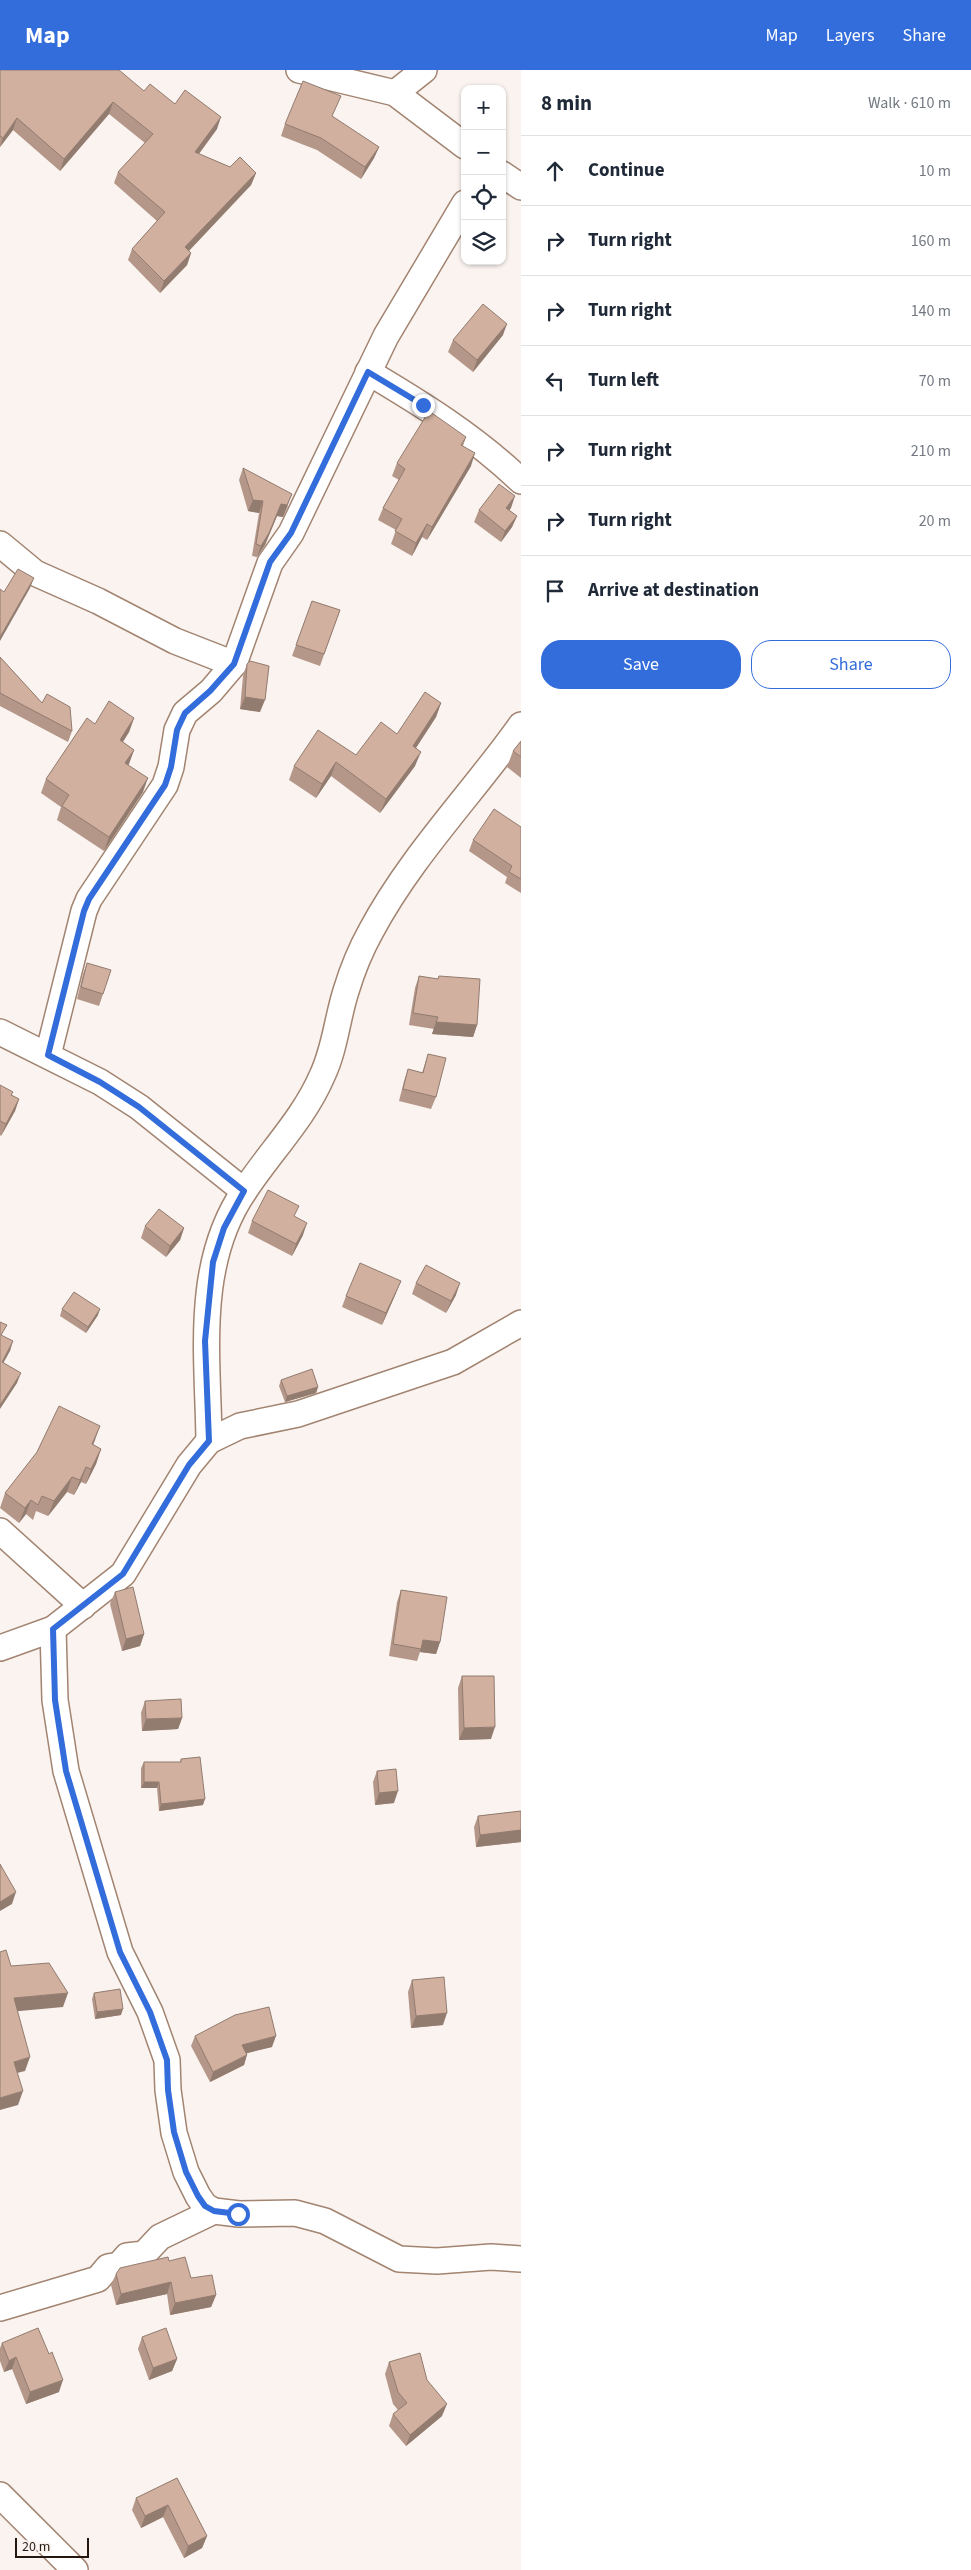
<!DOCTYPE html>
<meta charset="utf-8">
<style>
:root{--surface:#fff;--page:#f2f2f3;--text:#1f2937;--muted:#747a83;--line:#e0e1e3;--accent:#336cdb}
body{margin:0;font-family:"Source Sans 3",sans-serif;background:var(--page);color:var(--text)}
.controls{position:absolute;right:15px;top:15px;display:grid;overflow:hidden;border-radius:10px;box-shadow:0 1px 4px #0004}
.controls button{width:45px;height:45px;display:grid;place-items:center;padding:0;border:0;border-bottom:1px solid var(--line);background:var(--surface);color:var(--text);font:25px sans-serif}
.scale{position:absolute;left:15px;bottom:12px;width:74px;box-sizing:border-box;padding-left:5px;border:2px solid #231710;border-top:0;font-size:14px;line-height:18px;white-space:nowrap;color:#231710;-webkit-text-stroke:4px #faf3ef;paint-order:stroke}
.stop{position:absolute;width:15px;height:15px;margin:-11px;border:4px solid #336cdb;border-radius:50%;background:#fff}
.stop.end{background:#336cdb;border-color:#fff;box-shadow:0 1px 5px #0008}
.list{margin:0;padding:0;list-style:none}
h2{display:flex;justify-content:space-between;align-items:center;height:65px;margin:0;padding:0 20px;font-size:21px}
h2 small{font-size:16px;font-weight:400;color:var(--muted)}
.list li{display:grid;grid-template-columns:32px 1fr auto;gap:15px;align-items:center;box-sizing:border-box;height:70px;padding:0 20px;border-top:1px solid var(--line)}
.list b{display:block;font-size:19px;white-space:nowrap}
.list em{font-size:16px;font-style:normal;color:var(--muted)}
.actions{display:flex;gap:10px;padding:15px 20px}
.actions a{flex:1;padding:11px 0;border:1px solid var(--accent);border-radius:20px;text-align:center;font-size:18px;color:var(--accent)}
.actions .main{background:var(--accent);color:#fff}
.icon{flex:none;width:28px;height:28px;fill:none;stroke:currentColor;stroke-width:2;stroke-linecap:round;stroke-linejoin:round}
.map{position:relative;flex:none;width:521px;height:2500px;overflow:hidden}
header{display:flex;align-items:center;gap:30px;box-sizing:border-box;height:70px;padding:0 25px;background:var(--accent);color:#fff}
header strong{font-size:24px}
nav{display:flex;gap:28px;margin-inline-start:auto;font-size:18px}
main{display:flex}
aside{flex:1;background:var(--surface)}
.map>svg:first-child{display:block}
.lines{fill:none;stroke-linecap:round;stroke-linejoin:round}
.minor-casing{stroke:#a28471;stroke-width:28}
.minor{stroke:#fff;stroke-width:25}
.wall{fill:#b49789}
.shaded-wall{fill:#927b6f}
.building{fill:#d1b09f;stroke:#927b6f}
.route{stroke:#336cdb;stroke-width:6}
</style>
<header>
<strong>Map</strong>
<nav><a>Map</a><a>Layers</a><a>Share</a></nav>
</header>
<main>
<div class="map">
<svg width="521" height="2500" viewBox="0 0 521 2500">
<rect width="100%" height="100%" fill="#faf3ef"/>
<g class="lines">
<defs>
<g id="minor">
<polyline points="299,0 395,23 465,76"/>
<polyline points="395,23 424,0"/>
<polyline points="502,104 521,117"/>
<path d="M368 302C422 334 475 367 521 411"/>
<polyline points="0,474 35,503 98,531 175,571 234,594"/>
<polyline points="0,962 100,1012 139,1037 244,1121"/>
<polyline points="48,985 84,841 89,829 165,715 171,697 177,660 185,643 211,621 234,594 270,493 291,463 386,266 465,133"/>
<path d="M209 1371C208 1286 194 1194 245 1120 270 1082 304 1048 322 1006 335 979 337 949 346 921 352 901 361 879 371 861 411 786 472 724 521 655"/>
<polyline points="0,1461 83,1536"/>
<polyline points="53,1559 55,1630 66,1701 120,1882 150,1942 167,1990 168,2020 174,2063 186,2102 198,2126 205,2136 214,2141 239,2144 295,2143 325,2151 399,2189 437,2191 491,2187 521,2189"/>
<polyline points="0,1578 53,1559 123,1504 189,1395 209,1371 240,1356 298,1344 453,1292 521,1253"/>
<polyline points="0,2238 98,2209 108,2197 119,2195 127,2186 144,2184 160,2167 214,2141"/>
<polyline points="0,2425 75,2500"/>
</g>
</defs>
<use href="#minor" class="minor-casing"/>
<use href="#minor" class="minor"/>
</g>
<g class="wall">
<polygon points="0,0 144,21 175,34 217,59 199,84 230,97 256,103 251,115 189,181 191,183 187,195 160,223 128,190 132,179 157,151 114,113 118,102 145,73 109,44 60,101 13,60 0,77"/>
<polygon points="333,47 379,77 374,88 361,109 317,80 281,66 285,54"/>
<polygon points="503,265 473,302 448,282 453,270"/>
<polygon points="466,367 463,376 471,396 427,470 422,467 412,486 391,474 396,460 378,450 383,438 399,410 392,406 397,393"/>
<polygon points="243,398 288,436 283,447 277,446 265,475 257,487 252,486 259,443 248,441 239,410"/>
<polygon points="511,438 509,440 517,446 512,457 501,472 474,452 479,440"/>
<polygon points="312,531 340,540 320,596 292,586"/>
<polygon points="0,587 42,633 72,661 68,672 0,636"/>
<polygon points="247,594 260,642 240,639 243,606"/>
<polygon points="441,633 436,647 416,678 415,696 380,743 331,706 316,728 289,710 294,696 356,685 397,664"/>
<polygon points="134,648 129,662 123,672 134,680 128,695 143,722 104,781 57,750 61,737 41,723 46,709 95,654"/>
<polygon points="521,671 521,708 507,697 513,681"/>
<polygon points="521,757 521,823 505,813 507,807 469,781 473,770"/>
<polygon points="87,893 103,924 99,936 77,929 83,904"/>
<polygon points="419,906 438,909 439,906 477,955 473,967 432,964 434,959 409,955 415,918"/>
<polygon points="428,984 436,1027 431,1039 399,1031 404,1011 408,999 422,1003"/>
<polygon points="0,1015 12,1025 19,1029 15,1041 1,1066 0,1065"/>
<polygon points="295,1147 303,1165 292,1186 248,1163 252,1151"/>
<polygon points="145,1156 184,1158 180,1170 166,1187 141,1168"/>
<polygon points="416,1213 456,1225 446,1243 412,1224"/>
<polygon points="396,1223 382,1255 342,1237 346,1226"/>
<polygon points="62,1239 98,1245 86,1263 60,1246"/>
<polygon points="281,1310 318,1317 316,1323 285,1332 279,1316"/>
<polygon points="95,1370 93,1375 101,1379 96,1394 86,1414 81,1412 74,1425 67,1422 48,1446 36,1441 33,1450 26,1444 19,1453 0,1438 5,1423"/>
<polygon points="401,1520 440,1572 436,1584 420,1582 417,1591 389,1586 397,1532"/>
<polygon points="115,1522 144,1564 140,1576 122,1581 110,1534"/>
<polygon points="462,1606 491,1669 459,1670 458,1618"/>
<polygon points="145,1631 182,1648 178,1659 142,1661 141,1643"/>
<polygon points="181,1689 203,1735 159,1741 157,1718 141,1718 141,1698 144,1692 180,1692"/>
<polygon points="377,1701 394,1733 375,1735 373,1712"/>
<polygon points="521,1741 521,1772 476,1777 474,1757 478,1746"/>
<polygon points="412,1910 443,1955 411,1958 408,1922"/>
<polygon points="94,1923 121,1945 95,1949 92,1929"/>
<polygon points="195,1966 272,1977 247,1983 244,1995 210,2012 191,1976"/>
<polygon points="169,2191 191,2208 216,2225 211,2237 170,2245 167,2224 116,2235 111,2215 116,2204"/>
<polygon points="142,2267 177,2289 172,2301 149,2310 138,2279"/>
<polygon points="2,2273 49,2284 59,2322 26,2334 12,2299 4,2302 0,2291 0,2278"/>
<polygon points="389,2292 427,2310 442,2346 406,2376 389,2356 393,2344 398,2340 393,2334 385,2304"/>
<polygon points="177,2408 207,2466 202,2478 184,2488 163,2447 141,2458 132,2440 136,2428"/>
</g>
<g class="shaded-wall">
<polygon points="113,32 109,44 60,101 64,89"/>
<polygon points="221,47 217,59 191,94 195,82"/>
<polygon points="17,48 13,60 0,77 3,68"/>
<polygon points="379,77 374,88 361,109 365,97"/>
<polygon points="256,103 251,115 181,189 185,177"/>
<polygon points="191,183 187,195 160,223 164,211"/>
<polygon points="507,254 503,265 473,302 477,290"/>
<polygon points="475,383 471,396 427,470 432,457"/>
<polygon points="292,424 283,447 277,446 265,475 257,487 261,476 281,434"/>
<polygon points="515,426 511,438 502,450 506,438"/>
<polygon points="253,430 263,431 259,443 248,441"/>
<polygon points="517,446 512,457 501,472 505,461"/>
<polygon points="427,454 422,467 412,486 416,473"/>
<polygon points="34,508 30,518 0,571 0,567"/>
<polygon points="245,627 265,630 260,642 240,639"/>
<polygon points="441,633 436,647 408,690 413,676"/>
<polygon points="134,648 129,662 115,684 120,670"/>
<polygon points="134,680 129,694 120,707 125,693"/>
<polygon points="421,682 415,696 380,743 386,729"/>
<polygon points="336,692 331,706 316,728 322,714"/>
<polygon points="148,708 143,722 104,781 109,767"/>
<polygon points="436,952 477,955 473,967 432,964"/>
<polygon points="19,1029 15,1041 1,1066 6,1054"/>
<polygon points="307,1153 303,1165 292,1186 296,1174"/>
<polygon points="184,1158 180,1170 166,1187 170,1176"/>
<polygon points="401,1211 396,1223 382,1255 386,1243"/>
<polygon points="460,1213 456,1225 446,1243 451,1231"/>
<polygon points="100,1239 98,1245 86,1263 88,1257"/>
<polygon points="13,1271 10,1281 0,1299 2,1292"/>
<polygon points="21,1303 17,1313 0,1339 0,1335"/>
<polygon points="318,1317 316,1323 285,1332 287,1326"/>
<polygon points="100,1356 95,1370 86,1389 92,1374"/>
<polygon points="101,1379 96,1394 86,1414 91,1399"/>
<polygon points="86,1397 81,1412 74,1425 80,1410"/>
<polygon points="72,1407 67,1422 48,1446 54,1431"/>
<polygon points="31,1430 26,1444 19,1453 25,1438"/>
<polygon points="144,1564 140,1576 122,1581 126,1569"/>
<polygon points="423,1570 440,1572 436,1584 420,1582"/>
<polygon points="182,1648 178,1659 142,1661 146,1649"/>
<polygon points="495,1657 491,1669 459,1670 464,1658"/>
<polygon points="144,1712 159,1712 157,1718 141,1718"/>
<polygon points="398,1721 394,1733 375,1735 379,1723"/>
<polygon points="205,1729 203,1735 159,1741 161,1734"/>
<polygon points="521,1760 521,1772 476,1777 480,1765"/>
<polygon points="16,1822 12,1834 0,1841 0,1832"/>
<polygon points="68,1923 63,1937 9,1942 14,1928"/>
<polygon points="123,1939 121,1945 95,1949 97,1942"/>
<polygon points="447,1943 443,1955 411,1958 416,1946"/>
<polygon points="276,1966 272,1977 239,1985 242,1975"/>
<polygon points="247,1985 244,1995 210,2012 213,2002"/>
<polygon points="30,1987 25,2001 9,2005 14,1992"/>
<polygon points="23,2021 18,2035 0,2040 0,2028"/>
<polygon points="171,2212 167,2224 116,2235 121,2224"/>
<polygon points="216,2225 211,2237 170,2245 175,2233"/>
<polygon points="16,2287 12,2299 4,2302 9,2291"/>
<polygon points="177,2289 172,2301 149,2310 153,2298"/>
<polygon points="63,2310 59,2322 26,2334 30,2322"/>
<polygon points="447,2334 442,2346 406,2376 410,2365"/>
<polygon points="168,2435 163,2447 141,2458 145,2446"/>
<polygon points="207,2466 202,2478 184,2488 188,2476"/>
</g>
<g class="building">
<polygon points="0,0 119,0 144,21 150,14 175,34 185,20 221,47 195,82 230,97 240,87 256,103 185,177 191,183 164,211 132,179 165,142 118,102 153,64 113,32 64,89 17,48 3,68 0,66"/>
<polygon points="303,11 341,26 332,46 379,77 365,97 321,68 285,54"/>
<polygon points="483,234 507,254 477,290 453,270"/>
<polygon points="429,341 466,367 461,375 475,383 432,457 427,454 416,473 395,461 402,449 383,438 405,399 397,393"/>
<polygon points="243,398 292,424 287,435 281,434 269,463 261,476 256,474 263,431 253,430"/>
<polygon points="499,414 515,426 506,438 517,446 505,461 479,440"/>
<polygon points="18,499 34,508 0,567 0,519 4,522"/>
<polygon points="312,531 340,540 324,584 296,575"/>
<polygon points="0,587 42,633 47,624 70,637 72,661 0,623"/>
<polygon points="250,591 269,596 265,630 245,627 247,594"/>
<polygon points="425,622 441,633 413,676 421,682 386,729 336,692 322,714 294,696 318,660 356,685 381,652 397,664"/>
<polygon points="109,631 134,648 120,670 134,680 125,693 148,708 109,767 62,736 69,725 46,709 87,648 95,654"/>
<polygon points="521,671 521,687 513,681"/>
<polygon points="494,739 521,757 521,809 509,802 512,796 473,770"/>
<polygon points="87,893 111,900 103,924 81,917"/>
<polygon points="419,906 438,909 439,906 480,909 477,955 436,952 438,947 413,943"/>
<polygon points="428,984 446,988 436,1027 403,1019 408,999 423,1003"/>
<polygon points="0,1015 13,1022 11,1025 19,1029 6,1054 0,1051"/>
<polygon points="268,1120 299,1136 294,1146 307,1153 296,1174 252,1151"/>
<polygon points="159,1139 184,1158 170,1176 145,1156"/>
<polygon points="360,1193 401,1211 386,1243 346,1226"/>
<polygon points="426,1195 460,1213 451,1231 416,1213"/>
<polygon points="74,1222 100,1239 88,1257 62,1239"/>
<polygon points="0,1252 7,1255 1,1265 13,1271 2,1292 21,1303 0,1335"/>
<polygon points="312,1299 318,1317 287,1326 281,1310"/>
<polygon points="59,1336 100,1356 92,1374 101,1379 91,1399 86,1397 80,1410 72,1407 54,1431 42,1426 38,1435 31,1430 25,1438 5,1423 37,1382"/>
<polygon points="133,1517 144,1564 126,1569 115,1522"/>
<polygon points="401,1520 447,1527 440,1572 423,1570 421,1579 393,1574"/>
<polygon points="462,1606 494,1606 495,1657 464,1658"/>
<polygon points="181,1629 182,1648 146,1649 145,1631"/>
<polygon points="200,1687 205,1729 161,1734 159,1712 144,1712 144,1692 181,1692 181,1689"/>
<polygon points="396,1699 398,1721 379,1723 377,1701"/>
<polygon points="521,1741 521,1760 480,1765 478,1746"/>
<polygon points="0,1794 16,1822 0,1832"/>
<polygon points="6,1880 11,1896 49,1893 68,1923 14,1928 30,1987 14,1992 23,2021 0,2028 0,1882"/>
<polygon points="444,1907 447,1943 416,1946 412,1910"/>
<polygon points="120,1919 123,1939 97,1942 94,1923"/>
<polygon points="269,1937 276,1966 242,1975 247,1985 213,2002 195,1966 235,1945"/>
<polygon points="168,2187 169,2191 185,2187 191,2208 212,2205 216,2225 175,2233 171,2212 121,2224 116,2204 120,2198"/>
<polygon points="38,2258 49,2284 52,2282 63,2310 30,2322 16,2287 9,2291 2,2273"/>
<polygon points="166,2258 177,2289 153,2298 142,2267"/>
<polygon points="420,2283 427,2310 447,2334 410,2365 393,2344 407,2333 398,2322 389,2292"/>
<polygon points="177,2408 207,2466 188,2476 168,2435 145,2446 136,2428"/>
</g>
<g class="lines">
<polyline class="route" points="238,2144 214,2141 205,2136 198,2126 186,2102 174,2062 168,2020 167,1990 150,1942 120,1882 66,1701 55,1630 53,1559 123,1504 189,1395 209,1371 205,1271 213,1192 224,1158 244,1121 139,1037 100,1012 48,985 84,841 89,829 165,715 171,697 177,660 185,643 210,621 234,594 270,492 291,463 368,302 423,335"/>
</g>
</svg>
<div class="controls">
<button>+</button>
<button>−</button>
<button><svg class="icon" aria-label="locate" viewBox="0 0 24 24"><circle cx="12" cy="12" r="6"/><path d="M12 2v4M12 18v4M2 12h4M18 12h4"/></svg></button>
<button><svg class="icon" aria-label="layers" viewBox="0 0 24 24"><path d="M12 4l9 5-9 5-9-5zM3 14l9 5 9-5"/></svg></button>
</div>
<div class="scale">20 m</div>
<div class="stop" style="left:238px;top:2144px"></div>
<div class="stop end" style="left:423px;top:335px"></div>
</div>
<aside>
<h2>8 min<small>Walk · 610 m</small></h2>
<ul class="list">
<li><svg class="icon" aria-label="ahead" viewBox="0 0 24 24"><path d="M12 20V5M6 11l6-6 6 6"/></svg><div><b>Continue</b></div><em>10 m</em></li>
<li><svg class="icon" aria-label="right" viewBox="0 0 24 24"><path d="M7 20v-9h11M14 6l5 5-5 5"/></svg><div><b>Turn right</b></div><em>160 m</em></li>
<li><svg class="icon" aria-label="right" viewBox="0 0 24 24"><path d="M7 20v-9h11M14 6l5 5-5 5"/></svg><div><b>Turn right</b></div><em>140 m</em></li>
<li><svg class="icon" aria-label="left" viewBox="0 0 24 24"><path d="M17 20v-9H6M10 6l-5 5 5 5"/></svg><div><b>Turn left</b></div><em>70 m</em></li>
<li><svg class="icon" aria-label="right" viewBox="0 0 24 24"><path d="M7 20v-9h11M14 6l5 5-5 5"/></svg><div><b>Turn right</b></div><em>210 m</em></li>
<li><svg class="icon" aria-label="right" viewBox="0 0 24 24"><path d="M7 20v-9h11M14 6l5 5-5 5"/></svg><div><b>Turn right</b></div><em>20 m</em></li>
<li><svg class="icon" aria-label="arrive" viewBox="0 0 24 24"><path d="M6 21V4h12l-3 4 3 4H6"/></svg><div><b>Arrive at destination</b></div></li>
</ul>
<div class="actions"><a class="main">Save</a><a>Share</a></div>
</aside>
</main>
